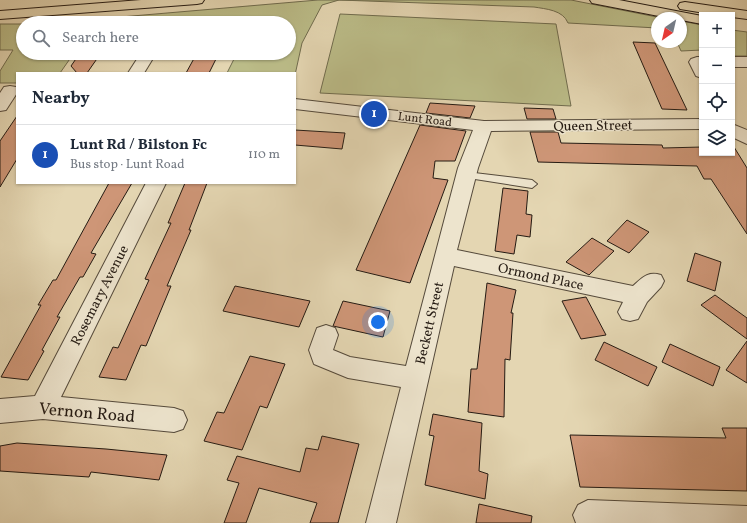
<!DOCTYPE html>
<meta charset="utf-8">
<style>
:root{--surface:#fff;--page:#f6f6f7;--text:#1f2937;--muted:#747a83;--line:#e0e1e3;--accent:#0b8043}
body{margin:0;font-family:Vollkorn,serif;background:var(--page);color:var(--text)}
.controls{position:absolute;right:12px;top:12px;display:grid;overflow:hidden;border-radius:0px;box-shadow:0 1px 3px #0004}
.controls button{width:36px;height:36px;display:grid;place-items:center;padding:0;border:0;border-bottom:1px solid var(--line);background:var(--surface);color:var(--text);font:20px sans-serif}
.compass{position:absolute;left:651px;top:12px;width:36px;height:36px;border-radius:50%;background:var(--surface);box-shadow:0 1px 3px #0004;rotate:214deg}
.you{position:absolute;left:378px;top:322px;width:14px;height:14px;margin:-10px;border:3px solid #fff;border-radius:50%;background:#1a73e8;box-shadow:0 0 0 6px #1a73e833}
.badge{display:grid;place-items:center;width:26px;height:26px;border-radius:50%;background:var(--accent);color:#fff;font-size:13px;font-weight:700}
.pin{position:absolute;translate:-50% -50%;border:2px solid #fff;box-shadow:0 1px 4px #0006}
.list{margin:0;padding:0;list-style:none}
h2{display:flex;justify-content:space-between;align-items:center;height:52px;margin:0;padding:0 16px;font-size:17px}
h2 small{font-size:13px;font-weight:400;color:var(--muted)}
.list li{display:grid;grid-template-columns:26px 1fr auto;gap:12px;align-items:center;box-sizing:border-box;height:60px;padding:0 16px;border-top:1px solid var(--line)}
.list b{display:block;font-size:15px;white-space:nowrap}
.list p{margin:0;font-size:13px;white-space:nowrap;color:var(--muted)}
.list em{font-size:13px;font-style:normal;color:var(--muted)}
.icon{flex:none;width:22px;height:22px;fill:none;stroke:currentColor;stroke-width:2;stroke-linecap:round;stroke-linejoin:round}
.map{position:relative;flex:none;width:747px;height:523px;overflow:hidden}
.search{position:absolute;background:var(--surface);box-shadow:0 1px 3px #0004;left:16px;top:16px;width:280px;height:44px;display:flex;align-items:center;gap:10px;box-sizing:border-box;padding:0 14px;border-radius:22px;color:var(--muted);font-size:15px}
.panel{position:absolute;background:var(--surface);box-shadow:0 1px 3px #0004;left:16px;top:72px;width:280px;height:112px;border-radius:0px}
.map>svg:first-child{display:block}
.green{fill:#bbbc88;stroke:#706c4e}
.building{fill:#ce9677;stroke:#251b13}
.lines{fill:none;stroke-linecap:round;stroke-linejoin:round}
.lane-casing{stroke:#554a3b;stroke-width:2}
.street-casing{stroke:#554a3b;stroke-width:2}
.highway-casing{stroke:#251b13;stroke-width:2}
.lane{fill:#ede4cd;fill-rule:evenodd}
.street{fill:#ede4cd;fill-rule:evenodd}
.highway{fill:#e4d6b2;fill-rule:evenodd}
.labels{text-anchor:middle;stroke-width:3;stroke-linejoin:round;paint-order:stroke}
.far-street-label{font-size:12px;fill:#251b13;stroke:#ede4cd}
.street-label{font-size:14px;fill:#251b13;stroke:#ede4cd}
.near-street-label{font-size:17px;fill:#251b13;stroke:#ede4cd}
</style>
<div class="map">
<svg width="747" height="523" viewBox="0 0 747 523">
<rect width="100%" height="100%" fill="#e4d6b2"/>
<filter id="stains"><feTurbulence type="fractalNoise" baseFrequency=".005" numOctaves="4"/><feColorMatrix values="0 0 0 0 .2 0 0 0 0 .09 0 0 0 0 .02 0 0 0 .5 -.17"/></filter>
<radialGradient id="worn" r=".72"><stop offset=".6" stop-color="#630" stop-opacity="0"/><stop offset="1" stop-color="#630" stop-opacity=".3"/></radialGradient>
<g class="green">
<polygon points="318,0 339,0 322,5 302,43 295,75 295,73 227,73 237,53 289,53 289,23 51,23"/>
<path d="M339 0H571L662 18H657V28L568 23C563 10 546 9 534 7Z"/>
<polygon points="340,14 556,24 571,106 320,93"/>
<polygon points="681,21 702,25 702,50 681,51 677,42 681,42"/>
<polygon points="0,24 23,24 23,53 74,53 60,73 17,73 17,83 0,83 0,71 13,50 0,50"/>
<polygon points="732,30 747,32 747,56 732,56"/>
</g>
<g class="building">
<polygon points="633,42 655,43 687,110 662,109"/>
<polygon points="80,53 101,53 87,73 77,73 71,66"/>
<polygon points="197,53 219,53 209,73 186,73"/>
<polygon points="430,103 475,106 470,118 426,113"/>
<polygon points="524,108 553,109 556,119 527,119"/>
<polygon points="17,116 17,159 0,187 0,141"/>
<polygon points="420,125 466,131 455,161 435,161 433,178 448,180 410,283 356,270"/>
<polygon points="295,130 345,133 342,149 295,145"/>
<polygon points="530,132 558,132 561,143 662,145 663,148 702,147 702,153 732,153 732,147 734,147 747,168 747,234 711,179 704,179 697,166 538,162"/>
<polygon points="109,183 132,183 91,253 96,254 83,277 80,277 57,317 60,317 42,350 44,351 28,380 1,377 41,305 38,305 53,280 56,280"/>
<polygon points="185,183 207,183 189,230 191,230 167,286 171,286 146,346 141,345 126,380 99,377 113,347 118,348 149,280 145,279 171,223 168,223"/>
<polygon points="503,188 528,191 526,214 532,215 530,237 517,235 514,254 495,251"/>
<polygon points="627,220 649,232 629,253 607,241"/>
<polygon points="592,238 614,251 589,275 566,262"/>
<polygon points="695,253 721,262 715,291 687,281"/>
<polygon points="487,283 516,290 511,313 513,313 510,360 505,359 504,417 468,412 471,369 477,369"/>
<polygon points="235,286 310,301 299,327 223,311"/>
<polygon points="715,295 747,318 747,339 701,305"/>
<polygon points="586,297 606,335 581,339 562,301"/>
<polygon points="343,301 390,311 383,337 333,326"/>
<polygon points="747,341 747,383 726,370"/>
<polygon points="604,342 657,367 648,386 595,360"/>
<polygon points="670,344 720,367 713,386 662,362"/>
<polygon points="250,356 285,364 267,408 260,406 242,450 204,441 217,412 224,413"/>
<polygon points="433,414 482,423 479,471 488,474 485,499 425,485 434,436 429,435"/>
<polygon points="722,428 747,428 747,491 580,487 570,435 726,438"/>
<polygon points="322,436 359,444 338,523 310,523 317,503 259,488 246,523 224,523 239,483 227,480 237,456 300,472 306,448 318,450"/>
<polygon points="17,443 106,449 167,455 159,480 91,472 89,477 0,471 0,446"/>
<polygon points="479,504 532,516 531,523 476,523"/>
</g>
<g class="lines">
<defs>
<polygon id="lane" points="466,172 532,180 537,184 532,188 462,177 461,175"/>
<g id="street">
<polygon points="141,53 153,53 155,55 144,73 128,73"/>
<polygon points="697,57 702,57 702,78 696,76 689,62 691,59"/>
<rect x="732" y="57" width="15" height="10"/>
<polygon points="10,86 16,87 17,93 6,110 0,111 0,93 4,87"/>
<path d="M295 99 484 121 702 119V129L491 131 478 168 457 250 633 286C643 277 648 271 661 275L664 281 661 287 647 302 638 319 630 321 622 319 618 312 623 302 454 266 396 523H366L401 387 348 378 314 364 309 350 317 328 326 325 335 328 338 335 333 350 350 357 406 366 458 168 473 130 295 109Z"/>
<polygon points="732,124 747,130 747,144 732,137"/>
<polygon points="146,183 166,183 61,397 174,408 183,411 187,420 183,429 174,432 43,419 0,423 0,399 35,396"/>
<polygon points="588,500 747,506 747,523 576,523 573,515 578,505"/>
</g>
<g id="highway">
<polygon points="141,0 204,0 202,3 197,4 0,19 0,11"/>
<polygon points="590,0 619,0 702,16 702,24 681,20 681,18 669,18 597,4 592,3"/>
<polygon points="685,2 747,11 747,19 732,17 732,15 717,15 680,9 678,6 680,3"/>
</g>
</defs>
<use href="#lane" class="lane-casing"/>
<use href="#street" class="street-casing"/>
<use href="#highway" class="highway-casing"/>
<use href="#lane" class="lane"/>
<use href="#street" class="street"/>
<use href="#highway" class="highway"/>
</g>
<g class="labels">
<g class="far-street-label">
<text transform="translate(425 119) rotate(7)" y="4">Lunt Road</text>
</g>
<g class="street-label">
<text transform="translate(593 125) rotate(-1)" y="5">Queen Street</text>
<text transform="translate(541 276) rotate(12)" y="5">Ormond Place</text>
<text transform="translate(99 295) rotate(-63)" y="5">Rosemary Avenue</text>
<text transform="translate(429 323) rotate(-77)" y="5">Beckett Street</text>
</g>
<g class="near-street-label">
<text transform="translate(87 412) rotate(5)" y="6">Vernon Road</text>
</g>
</g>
<rect width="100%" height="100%" filter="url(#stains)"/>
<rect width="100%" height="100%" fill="url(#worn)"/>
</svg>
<div class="controls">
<button>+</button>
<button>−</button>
<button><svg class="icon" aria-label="locate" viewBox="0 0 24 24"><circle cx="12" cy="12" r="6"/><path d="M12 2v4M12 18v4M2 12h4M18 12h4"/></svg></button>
<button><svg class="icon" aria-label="layers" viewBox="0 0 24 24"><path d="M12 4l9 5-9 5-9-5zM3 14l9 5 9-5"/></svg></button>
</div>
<svg class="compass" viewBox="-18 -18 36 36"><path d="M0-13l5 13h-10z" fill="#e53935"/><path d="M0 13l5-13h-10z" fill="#747a83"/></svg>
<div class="you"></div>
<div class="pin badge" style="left:374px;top:114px;background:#1a4fb4">1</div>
<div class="search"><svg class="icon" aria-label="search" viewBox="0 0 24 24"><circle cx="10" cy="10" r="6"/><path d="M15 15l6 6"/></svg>Search here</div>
<section class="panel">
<h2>Nearby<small></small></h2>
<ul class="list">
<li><span class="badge" style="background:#1a4fb4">1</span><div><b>Lunt Rd / Bilston Fc</b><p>Bus stop · Lunt Road</p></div><em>110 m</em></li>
</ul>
</section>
</div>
